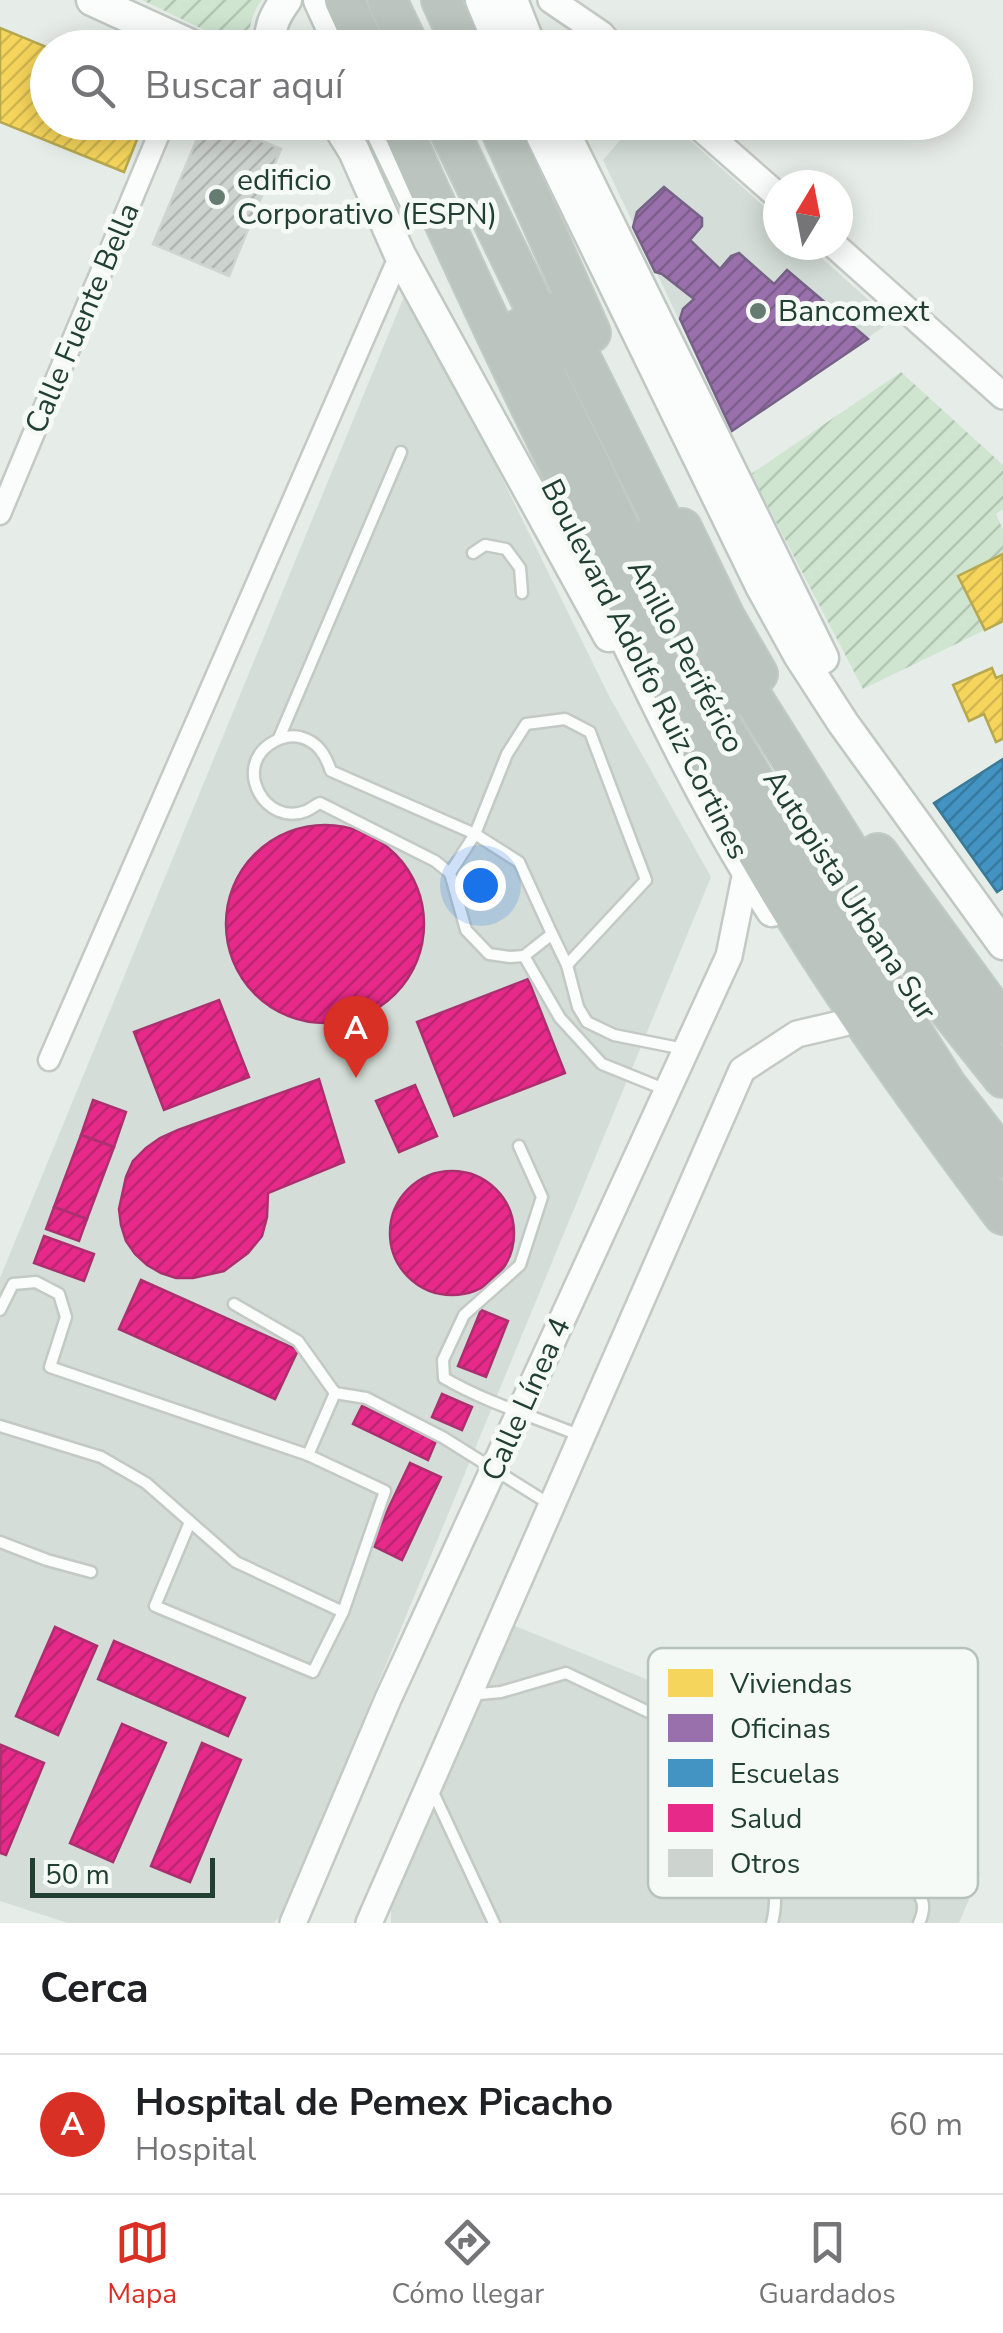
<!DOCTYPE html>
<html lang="es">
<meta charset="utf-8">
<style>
:root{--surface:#fff;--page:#f2f2f2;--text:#202124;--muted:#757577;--line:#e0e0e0;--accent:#d93025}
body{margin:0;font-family:"Nunito Sans",sans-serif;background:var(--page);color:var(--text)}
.compass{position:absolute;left:763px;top:170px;width:90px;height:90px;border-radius:50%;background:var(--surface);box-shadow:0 5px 25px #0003;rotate:10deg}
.scale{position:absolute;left:30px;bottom:25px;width:185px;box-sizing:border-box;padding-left:10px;border:5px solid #224031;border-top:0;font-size:28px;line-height:35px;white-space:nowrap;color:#224031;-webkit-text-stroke:8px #f5faf6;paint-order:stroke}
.you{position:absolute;left:480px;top:885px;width:35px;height:35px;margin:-25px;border:8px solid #fff;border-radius:50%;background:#1a73e8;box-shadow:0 0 0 15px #1a73e833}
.badge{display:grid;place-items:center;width:65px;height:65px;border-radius:50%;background:var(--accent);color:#fff;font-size:32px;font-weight:700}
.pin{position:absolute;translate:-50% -82px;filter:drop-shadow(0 2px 5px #0008)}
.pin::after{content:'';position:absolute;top:52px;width:35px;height:30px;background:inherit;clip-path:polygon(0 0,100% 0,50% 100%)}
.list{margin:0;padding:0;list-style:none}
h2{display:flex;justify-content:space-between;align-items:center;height:130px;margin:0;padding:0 40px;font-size:42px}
h2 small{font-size:32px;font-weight:400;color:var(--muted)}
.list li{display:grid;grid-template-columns:65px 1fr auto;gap:30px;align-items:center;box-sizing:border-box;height:140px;padding:0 40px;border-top:2px solid var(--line)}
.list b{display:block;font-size:38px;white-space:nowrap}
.list p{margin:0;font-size:32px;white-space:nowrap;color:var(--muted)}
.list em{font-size:32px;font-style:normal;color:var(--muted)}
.icon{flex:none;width:55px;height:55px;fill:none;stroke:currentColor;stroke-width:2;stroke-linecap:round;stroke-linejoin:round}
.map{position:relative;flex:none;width:1003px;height:1923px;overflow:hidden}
.search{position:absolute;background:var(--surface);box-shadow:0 5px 25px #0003;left:30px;right:30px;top:30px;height:110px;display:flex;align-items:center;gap:25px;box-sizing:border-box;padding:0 35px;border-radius:55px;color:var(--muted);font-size:38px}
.sheet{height:270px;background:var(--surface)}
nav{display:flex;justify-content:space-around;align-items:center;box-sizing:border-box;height:140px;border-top:2px solid var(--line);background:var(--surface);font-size:28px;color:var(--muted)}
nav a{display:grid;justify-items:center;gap:5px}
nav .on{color:var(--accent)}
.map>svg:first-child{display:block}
.built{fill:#d4ddd7}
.garden{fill:url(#garden-furrows)}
.homes{fill:url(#homes-hatch);stroke:#b6a84f;stroke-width:2.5}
.offices{fill:url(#offices-hatch);stroke:#756286;stroke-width:2.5}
.schools{fill:url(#schools-hatch);stroke:#397a97;stroke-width:2.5}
.health{fill:url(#health-hatch);stroke:#ac306f;stroke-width:2.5}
.building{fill:url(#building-hatch);stroke:#cfd5d1;stroke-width:2.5}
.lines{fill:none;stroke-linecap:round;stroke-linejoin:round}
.service-casing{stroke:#c3c9c5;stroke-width:15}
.minor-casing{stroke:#c3c9c5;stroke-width:25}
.tertiary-casing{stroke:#c3c9c5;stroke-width:30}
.secondary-casing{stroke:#bfc8c3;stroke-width:35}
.motorway-casing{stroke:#c2cac6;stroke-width:42}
.service{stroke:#fbfcfc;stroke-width:10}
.minor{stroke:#fbfcfc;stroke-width:20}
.tertiary{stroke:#fbfcfc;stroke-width:25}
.secondary{stroke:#fbfcfc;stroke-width:30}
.motorway{stroke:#bbc4bf;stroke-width:38}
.poi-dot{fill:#677c71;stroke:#f5faf6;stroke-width:4}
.labels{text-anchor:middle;stroke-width:10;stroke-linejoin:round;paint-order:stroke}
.poi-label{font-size:30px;fill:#224031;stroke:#f5faf6;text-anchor:start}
.street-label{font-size:30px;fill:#224031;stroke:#f5faf6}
.key{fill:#f5faf6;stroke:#b6c2bb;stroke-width:2.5}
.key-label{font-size:28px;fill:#224031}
</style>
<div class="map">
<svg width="1003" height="1923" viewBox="0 0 1003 1923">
<defs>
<pattern id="garden-furrows" width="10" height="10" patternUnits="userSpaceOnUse" patternTransform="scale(2.5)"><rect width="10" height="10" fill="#cfe5d0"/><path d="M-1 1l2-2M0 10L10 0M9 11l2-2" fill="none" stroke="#b1c6b3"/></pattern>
<pattern id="homes-hatch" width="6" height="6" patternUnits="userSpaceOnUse" patternTransform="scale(2.5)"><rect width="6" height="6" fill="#f6d55c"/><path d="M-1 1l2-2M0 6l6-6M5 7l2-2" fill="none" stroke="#d3b850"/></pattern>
<pattern id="offices-hatch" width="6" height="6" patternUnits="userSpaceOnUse" patternTransform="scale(2.5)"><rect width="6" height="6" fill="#9970ab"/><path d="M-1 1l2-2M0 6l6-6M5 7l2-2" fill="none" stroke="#7c5d8c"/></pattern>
<pattern id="schools-hatch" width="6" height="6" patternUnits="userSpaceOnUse" patternTransform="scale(2.5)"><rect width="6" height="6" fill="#4393c3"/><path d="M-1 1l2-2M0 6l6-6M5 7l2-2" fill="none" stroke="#38799f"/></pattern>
<pattern id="health-hatch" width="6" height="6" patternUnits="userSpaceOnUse" patternTransform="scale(2.5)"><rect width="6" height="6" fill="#e7298a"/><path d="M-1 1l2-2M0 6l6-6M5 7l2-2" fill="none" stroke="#bb2571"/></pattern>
<pattern id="building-hatch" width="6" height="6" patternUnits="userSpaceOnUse" patternTransform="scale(2.5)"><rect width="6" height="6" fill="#cdd3cf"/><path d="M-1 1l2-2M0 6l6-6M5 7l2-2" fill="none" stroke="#b0b6b2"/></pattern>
</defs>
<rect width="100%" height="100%" fill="#e6ece8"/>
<g class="built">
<polygon points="635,123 671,123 778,219 778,245 807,245 892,321 732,431 603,160"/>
<polygon points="408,287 609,696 711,877 283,1914 273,1923 68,1923 0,1901 0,1278"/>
<polygon points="510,1624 861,1766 843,1815 980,1873 959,1923 391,1923 391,1895"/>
</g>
<g class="garden">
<path d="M142 0H262C251 13 249 31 247 47L242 48Z"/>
<polygon points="901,372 1003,465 1003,509 996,514 1003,530 1003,554 959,576 985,630 863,689 751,474"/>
</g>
<g class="homes">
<polygon points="0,28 49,48 48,122 144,122 124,172 0,122"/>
<polygon points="1003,554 1003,621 985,630 958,576"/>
<polygon points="992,668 996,678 1003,675 1003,739 996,742 984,714 969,721 953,685"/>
</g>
<polygon class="offices" points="664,187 702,218 702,226 690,240 720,269 731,256 739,253 774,284 787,270 868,339 732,431 680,319 683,309 694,299 662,274 655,272 633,227 637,212"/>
<polygon class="schools" points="1003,759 1003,888 997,892 934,803"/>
<g class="health">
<circle cx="325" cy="924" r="99"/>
<polygon points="528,979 565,1073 454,1116 417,1022"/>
<polygon points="219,1000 249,1077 164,1110 134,1032"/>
<polygon points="319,1079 344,1162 268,1193 267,1217 262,1236 248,1253 224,1271 193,1278 176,1278 161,1273 147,1265 135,1254 126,1241 121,1225 119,1209 126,1177 133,1161 146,1148 160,1138 178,1130"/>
<polygon points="415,1085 437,1136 399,1152 376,1101"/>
<polygon points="93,1100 126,1112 114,1147 81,1135"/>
<polygon points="81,1135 114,1147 87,1219 54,1207"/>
<circle cx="452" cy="1233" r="62"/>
<polygon points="54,1207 87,1219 79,1241 46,1229"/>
<polygon points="44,1236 94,1254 84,1281 34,1263"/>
<polygon points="141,1280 298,1350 275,1399 119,1329"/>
<polygon points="481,1310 508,1321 486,1377 458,1366"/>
<polygon points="442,1394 472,1407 462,1430 432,1417"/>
<polygon points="362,1406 436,1441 428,1460 353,1424"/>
<polygon points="410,1463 441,1477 402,1560 371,1545"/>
<polygon points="55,1627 97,1646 58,1735 16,1716"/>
<polygon points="114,1641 245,1698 228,1736 98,1679"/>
<polygon points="122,1724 166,1743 113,1862 70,1843"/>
<polygon points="202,1743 241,1760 190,1882 151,1866"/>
<polygon points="1,1745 44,1763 6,1855 0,1853"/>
</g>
<polygon class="building" points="204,122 217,122 281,149 229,276 153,244"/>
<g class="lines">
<defs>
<g id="service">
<polyline points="473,553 485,545 506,549 520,568 522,593"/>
<polyline points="279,738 401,452"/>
<polyline points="450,873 475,834 507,754 526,724 565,719 590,732 646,880 567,965"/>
<path d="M524 956 510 957 489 954 466 930 450 873 435 861 320 803C315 805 311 809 306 811 266 827 233 769 270 744 279 738 290 735 300 737 318 742 325 754 331 771L475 834 519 862 552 934"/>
<polyline points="664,1089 602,1064 560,1018 524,956 552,934 567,965 578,1007 587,1022 614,1035 684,1049"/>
<path d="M519 1146 542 1197 520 1265 464 1315 443 1360 444 1378C487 1403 535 1417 581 1436"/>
<polyline points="234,1304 298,1341 335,1393"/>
<polyline points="0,1310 13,1284 36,1282 59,1294 66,1317 50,1367 308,1455 335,1393 366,1398 444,1438 551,1505"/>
<polyline points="0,1426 101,1457 146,1483 236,1562 343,1612 385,1491 308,1455"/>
<polyline points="190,1522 155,1606 313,1672 343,1612"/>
<polyline points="0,1542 47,1560 91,1572"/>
<polyline points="469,1695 501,1692 566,1673 691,1732 830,1795"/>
<path d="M729 1750C748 1796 786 1874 772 1923"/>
<polyline points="432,1790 494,1923"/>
<path d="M764 1834 910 1883C923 1898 927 1905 919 1923"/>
</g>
<g id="minor">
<polyline points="0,514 164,122"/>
<polyline points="49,1060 400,255"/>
</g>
<g id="tertiary">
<polyline points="551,0 601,34 613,48"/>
<polyline points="694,122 778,196"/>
<polyline points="834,245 1003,396"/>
<polyline points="293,1923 388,1699 729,956 746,872"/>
<polyline points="369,1923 742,1070 797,1034 844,1023"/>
</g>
<g id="secondary">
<polyline points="92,0 197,48"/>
<polyline points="319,0 341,48"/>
<polyline points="481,0 501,48"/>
<polyline points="512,0 531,48"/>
<path d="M272 48C267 30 275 15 286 0"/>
<polyline points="336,122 354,151 400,255 609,636"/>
<polyline points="377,122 415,201"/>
<polyline points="535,122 761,586 799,655 843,723 1003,944"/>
<polyline points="559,122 823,658"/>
<path d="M610 607C660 711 709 814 772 911"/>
</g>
<g id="motorway">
<polyline points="344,0 366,48"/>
<polyline points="387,0 410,48"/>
<polyline points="441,0 463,48"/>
<path d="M399 122C479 303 564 481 655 656 688 721 719 788 756 851 829 978 915 1097 1003 1215"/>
<polyline points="445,122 555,350"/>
<polyline points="497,122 591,333"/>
<polyline points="558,312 681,558"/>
<polyline points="522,327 593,471 643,579"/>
<polyline points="682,528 725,617 758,674"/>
<polyline points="648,538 728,699"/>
<polyline points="731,656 746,687 951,1013 1003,1078"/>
<polyline points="693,677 767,802 947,1086 1003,1158"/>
<polyline points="878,853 1003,1024"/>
</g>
</defs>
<use href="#service" class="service-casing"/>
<use href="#minor" class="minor-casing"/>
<use href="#tertiary" class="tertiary-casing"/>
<use href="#secondary" class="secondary-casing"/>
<use href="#motorway" class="motorway-casing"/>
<use href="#service" class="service"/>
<use href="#minor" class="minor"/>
<use href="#tertiary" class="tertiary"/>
<use href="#secondary" class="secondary"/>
<use href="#motorway" class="motorway"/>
</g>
<g class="poi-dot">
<circle cx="217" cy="197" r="10"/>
<circle cx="758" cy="311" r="10"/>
</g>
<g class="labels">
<g class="poi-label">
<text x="237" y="190">edificio<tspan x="237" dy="34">Corporativo (ESPN)</tspan></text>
<text x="778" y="321">Bancomext</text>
</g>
<g class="street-label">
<text transform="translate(82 318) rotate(-67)" y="10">Calle Fuente Bella</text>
<text transform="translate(686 656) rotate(62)" y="10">Anillo Periférico</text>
<text transform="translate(645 669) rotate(63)" y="10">Boulevard Adolfo Ruiz Cortines</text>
<text transform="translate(850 895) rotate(57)" y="10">Autopista Urbana Sur</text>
<text transform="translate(526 1399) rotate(-66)" y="10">Calle Línea 4</text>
</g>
</g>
<rect x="648" y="1648" width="330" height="250" rx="15" class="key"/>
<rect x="668" y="1669" width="45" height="28" fill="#f6d55c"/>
<rect x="668" y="1714" width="45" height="28" fill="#9970ab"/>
<rect x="668" y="1759" width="45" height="28" fill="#4393c3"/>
<rect x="668" y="1804" width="45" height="28" fill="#e7298a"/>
<rect x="668" y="1849" width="45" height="28" fill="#cdd3cf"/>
<g class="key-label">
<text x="730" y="1693">Viviendas</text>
<text x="730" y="1738">Oficinas</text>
<text x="730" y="1783">Escuelas</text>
<text x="730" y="1828">Salud</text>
<text x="730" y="1873">Otros</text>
</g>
</svg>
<svg class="compass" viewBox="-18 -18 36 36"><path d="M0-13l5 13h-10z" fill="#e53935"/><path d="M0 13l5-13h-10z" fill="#757577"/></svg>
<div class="scale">50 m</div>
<div class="you"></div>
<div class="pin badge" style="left:356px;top:1078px">A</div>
<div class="search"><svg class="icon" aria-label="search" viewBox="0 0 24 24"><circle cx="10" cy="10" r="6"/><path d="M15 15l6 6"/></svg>Buscar aquí</div>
</div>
<section class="sheet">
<h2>Cerca<small></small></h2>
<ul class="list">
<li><span class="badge">A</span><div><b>Hospital de Pemex Picacho</b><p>Hospital</p></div><em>60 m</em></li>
</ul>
</section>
<nav>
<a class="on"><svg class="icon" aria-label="map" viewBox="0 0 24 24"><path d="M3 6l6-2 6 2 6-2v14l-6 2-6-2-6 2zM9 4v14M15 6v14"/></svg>Mapa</a>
<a><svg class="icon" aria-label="directions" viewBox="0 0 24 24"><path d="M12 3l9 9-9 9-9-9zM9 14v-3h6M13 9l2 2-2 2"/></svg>Cómo llegar</a>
<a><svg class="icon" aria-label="saved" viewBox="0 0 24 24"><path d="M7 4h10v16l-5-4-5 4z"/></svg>Guardados</a>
</nav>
